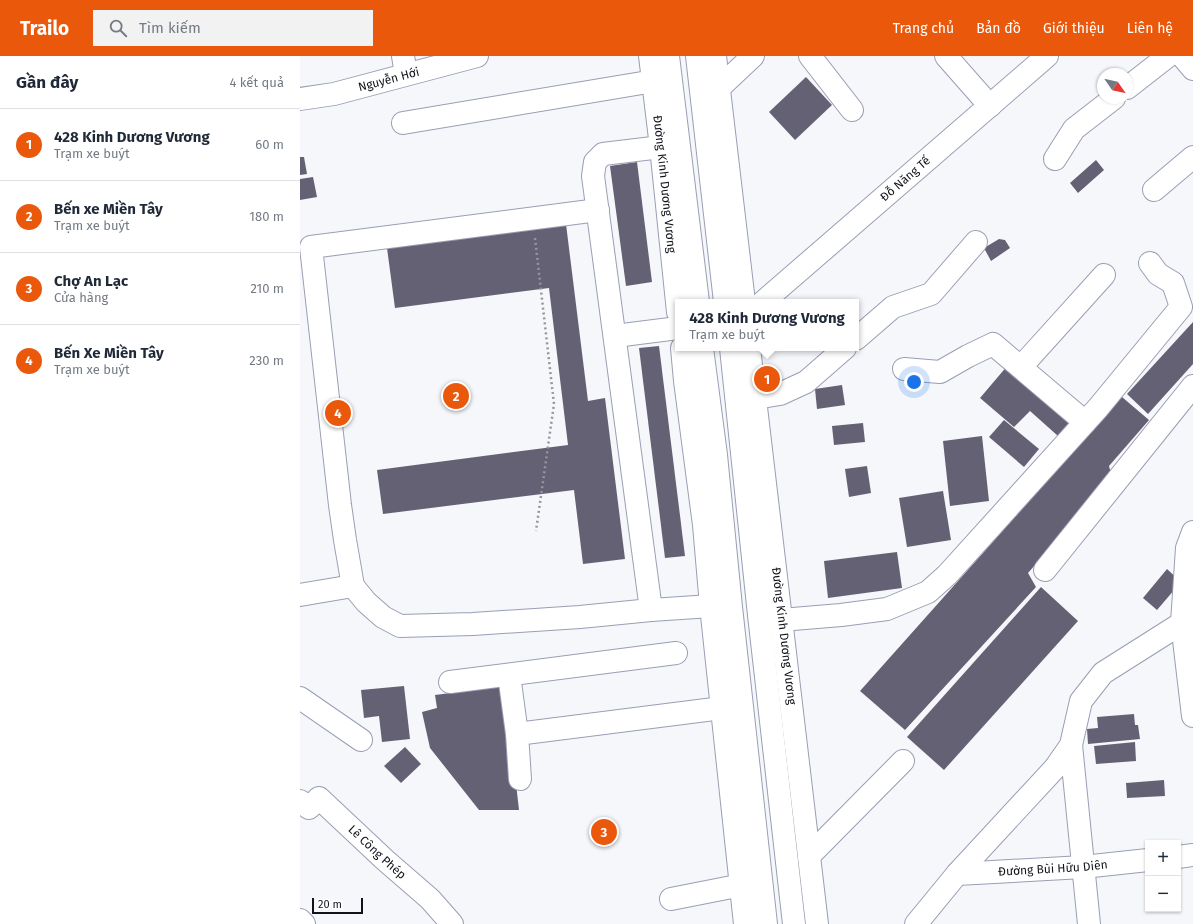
<!DOCTYPE html>
<html lang="vi">
<meta charset="utf-8">
<style>
:root{--surface:#fff;--page:#f2f2f3;--text:#1f2937;--muted:#747a83;--line:#e0e1e3;--accent:#ea580c}
body{margin:0;font-family:"Fira Sans",sans-serif;background:var(--page);color:var(--text)}
.controls{position:absolute;right:12px;bottom:12px;display:grid;overflow:hidden;border-radius:0px;box-shadow:0 1px 3px #0004}
.controls button{width:36px;height:36px;display:grid;place-items:center;padding:0;border:0;border-bottom:1px solid var(--line);background:var(--surface);color:var(--text);font:20px sans-serif}
.compass{position:absolute;left:797px;top:12px;width:36px;height:36px;border-radius:50%;background:var(--surface);box-shadow:0 1px 3px #0004;rotate:124deg}
.scale{position:absolute;left:12px;bottom:10px;width:51px;box-sizing:border-box;padding-left:4px;border:2px solid #11131a;border-top:0;font-size:11px;line-height:14px;white-space:nowrap;color:#11131a;-webkit-text-stroke:3px #fff;paint-order:stroke}
.you{position:absolute;left:614px;top:326px;width:14px;height:14px;margin:-10px;border:3px solid #fff;border-radius:50%;background:#1a73e8;box-shadow:0 0 0 6px #1a73e833}
.badge{display:grid;place-items:center;width:26px;height:26px;border-radius:50%;background:var(--accent);color:#fff;font-size:13px;font-weight:700}
.pin{position:absolute;translate:-50% -50%;border:2px solid #fff;box-shadow:0 1px 4px #0006}
.popup{position:absolute;left:375px;top:243px;width:184px;height:52px;box-sizing:border-box;display:grid;place-content:center;border-radius:0px;background:var(--surface);filter:drop-shadow(0 1px 3px #0005);font-size:13px;white-space:nowrap;color:var(--muted)}
.popup b{font-size:15px;color:var(--text)}
.popup::after{content:'';position:absolute;left:50%;top:100%;margin-left:-8px;border:8px solid transparent;border-top-color:var(--surface)}
.list{margin:0;padding:0;list-style:none}
h2{display:flex;justify-content:space-between;align-items:center;height:52px;margin:0;padding:0 16px;font-size:17px}
h2 small{font-size:13px;font-weight:400;color:var(--muted)}
.list li{display:grid;grid-template-columns:26px 1fr auto;gap:12px;align-items:center;box-sizing:border-box;height:72px;padding:0 16px;border-top:1px solid var(--line)}
.list b{display:block;font-size:15px;white-space:nowrap}
.list p{margin:0;font-size:13px;white-space:nowrap;color:var(--muted)}
.list em{font-size:13px;font-style:normal;color:var(--muted)}
.icon{flex:none;width:22px;height:22px;fill:none;stroke:currentColor;stroke-width:2;stroke-linecap:round;stroke-linejoin:round}
.map{position:relative;flex:none;width:893px;height:868px;overflow:hidden}
header{display:flex;align-items:center;gap:24px;box-sizing:border-box;height:56px;padding:0 20px;background:var(--accent);color:#fff}
header strong{font-size:19px}
nav{display:flex;gap:22px;margin-inline-start:auto;font-size:14px}
.search{width:280px;height:36px;background:var(--page);display:flex;align-items:center;gap:10px;box-sizing:border-box;padding:0 14px;border-radius:0px;color:var(--muted);font-size:15px}
main{display:flex}
aside{flex:1;background:var(--surface)}
.map>svg:first-child{display:block}
.building{fill:#656175}
.lines{fill:none;stroke-linecap:round;stroke-linejoin:round}
.minor-casing{stroke:#999eb3;stroke-width:24}
.major-casing{stroke:#999eb3;stroke-width:24}
.path{stroke:#95969b;stroke-width:2.5;stroke-dasharray:2 3;stroke-linecap:butt}
.minor{stroke:#fff;stroke-width:22}
.major{stroke:#fff;stroke-width:22}
.labels{text-anchor:middle;stroke-width:3;stroke-linejoin:round;paint-order:stroke}
.street-label{font-size:12px;fill:#11131a;stroke:#fff}
</style>
<header>
<strong>Trailo</strong>
<div class="search"><svg class="icon" aria-label="search" viewBox="0 0 24 24"><circle cx="10" cy="10" r="6"/><path d="M15 15l6 6"/></svg>Tìm kiếm</div>
<nav><a>Trang chủ</a><a>Bản đồ</a><a>Giới thiệu</a><a>Liên hệ</a></nav>
</header>
<main>
<aside>
<h2>Gần đây<small>4 kết quả</small></h2>
<ul class="list">
<li><span class="badge">1</span><div><b>428 Kinh Dương Vương</b><p>Trạm xe buýt</p></div><em>60 m</em></li>
<li><span class="badge">2</span><div><b>Bến xe Miền Tây</b><p>Trạm xe buýt</p></div><em>180 m</em></li>
<li><span class="badge">3</span><div><b>Chợ An Lạc</b><p>Cửa hàng</p></div><em>210 m</em></li>
<li><span class="badge">4</span><div><b>Bến Xe Miền Tây</b><p>Trạm xe buýt</p></div><em>230 m</em></li>
</ul>
</aside>
<div class="map">
<svg width="893" height="868" viewBox="0 0 893 868">
<rect width="100%" height="100%" fill="#f6f7fb"/>
<g class="building">
<polygon points="506,21 532,49 495,84 469,56"/>
<polygon points="0,101 4,101 7,118 0,119"/>
<polygon points="796,104 804,114 778,137 770,127"/>
<polygon points="337,106 352,226 326,230 310,110"/>
<polygon points="13,121 17,141 0,144 0,123"/>
<polygon points="266,168 288,345 305,342 325,503 283,508 274,434 83,458 77,414 268,389 249,232 95,252 87,192"/>
<polygon points="699,183 705,184 710,192 691,205 684,192"/>
<polygon points="893,266 893,308 848,358 827,338"/>
<polygon points="359,290 385,500 365,502 339,292"/>
<polygon points="708,309 771,365 758,380 730,355 714,371 680,342"/>
<polygon points="542,329 545,349 517,353 515,333"/>
<polygon points="822,341 849,364 809,410 812,421 728,517 736,531 605,674 560,635"/>
<polygon points="704,364 739,393 724,411 689,381"/>
<polygon points="563,367 565,386 534,389 532,370"/>
<polygon points="682,380 689,445 650,450 643,385"/>
<polygon points="567,410 571,437 549,441 545,413"/>
<polygon points="643,435 651,484 607,491 599,442"/>
<polygon points="597,496 602,532 528,542 524,505"/>
<polygon points="867,513 881,526 857,554 843,542"/>
<polygon points="741,531 778,565 644,714 607,681"/>
<polygon points="104,630 110,683 82,686 79,660 64,662 61,634"/>
<polygon points="205,630 219,754 179,754 130,692 122,656 137,652 135,639"/>
<polygon points="834,658 835,669 838,669 840,683 788,688 787,673 798,672 797,661"/>
<polygon points="835,686 836,705 796,708 794,690"/>
<polygon points="105,691 121,708 101,727 84,710"/>
<polygon points="864,724 865,740 827,742 826,727"/>
</g>
<g class="lines">
<defs>
<g id="minor">
<polyline points="103,0 106,18"/>
<polyline points="510,0 552,54"/>
<polyline points="646,0 690,50"/>
<polyline points="882,0 893,13"/>
<polyline points="419,32 453,0"/>
<polyline points="827,32 868,0"/>
<path id="s1" d="M0 43 34 38 177 0"/>
<polyline points="103,67 354,25"/>
<polyline points="755,103 774,73 814,42"/>
<polyline points="854,134 893,101"/>
<polyline points="298,154 11,191 40,449 45,484 53,530 66,546 83,561 100,570 173,568 280,561 351,554 411,550"/>
<path id="s2" d="M463 246 747 0"/>
<polyline points="315,280 378,272"/>
<polyline points="556,283 593,251 631,238 676,186"/>
<polyline points="721,311 804,219"/>
<polyline points="604,313 640,316 668,300 693,288 785,366"/>
<polyline points="455,342 480,338 506,326 545,292"/>
<polyline points="893,476 887,492 882,567 893,660"/>
<polyline points="745,514 893,330"/>
<polyline points="0,539 53,530"/>
<polyline points="351,554 293,120 295,106 303,98 361,91"/>
<polyline points="481,564 541,559 587,553 628,536 647,519 798,352 881,251 873,227 858,218 850,207"/>
<polyline points="209,619 217,678 422,652"/>
<polyline points="150,626 376,597"/>
<polyline points="0,642 61,684"/>
<polyline points="217,678 220,723"/>
<polyline points="771,689 789,868"/>
<path id="s3" d="M0 745 9 752 19 742 85 804 130 843 152 868"/>
<polyline points="509,800 603,705"/>
<polyline points="878,801 893,799"/>
<path id="s4" d="M657 818 783 811 848 804"/>
<polyline points="371,843 442,829"/>
<polyline points="0,864 4,868"/>
<polyline points="616,868 657,818 755,712 771,689 781,645 803,617 882,567"/>
</g>
<g id="major">
<path id="s5" d="M350 0 361 91 378 256"/>
<polyline points="368,0 398,246"/>
<polyline points="397,0 425,246"/>
<polyline points="415,0 444,246"/>
<polyline points="382,292 385,325 404,469 411,550 445,868"/>
<polyline points="402,292 416,399 431,551 466,868"/>
<polyline points="431,292 459,559 494,868"/>
<path id="s6" d="M449 292C473 484 496 676 517 868"/>
</g>
</defs>
<use href="#minor" class="minor-casing"/>
<use href="#major" class="major-casing"/>
<polyline class="path" points="235,182 254,348 236,475"/>
<use href="#minor" class="minor"/>
<use href="#major" class="major"/>
</g>
<g class="labels">
<g class="street-label">
<text dy="4" stroke="none"><textPath href="#s1" startOffset="91">Nguyễn Hới</textPath></text>
<text dy="4" stroke="none"><textPath href="#s2" startOffset="188">Đỗ Năng Tế</textPath></text>
<text dy="4" stroke="none"><textPath href="#s5" startOffset="129">Đường Kinh Dương Vương</textPath></text>
<text dy="4" stroke="none"><textPath href="#s6" startOffset="290">Đường Kinh Dương Vương</textPath></text>
<text dy="4" stroke="none"><textPath href="#s3" startOffset="105">Lê Công Phép</textPath></text>
<text dy="4" stroke="none"><textPath href="#s4" startOffset="96">Đường Bùi Hữu Diên</textPath></text>
</g>
</g>
</svg>
<div class="controls">
<button>+</button>
<button>−</button>
</div>
<svg class="compass" viewBox="-18 -18 36 36"><path d="M0-13l5 13h-10z" fill="#e53935"/><path d="M0 13l5-13h-10z" fill="#747a83"/></svg>
<div class="scale">20 m</div>
<div class="you"></div>
<div class="pin badge" style="left:467px;top:323px">1</div>
<div class="popup"><b>428 Kinh Dương Vương</b>Trạm xe buýt</div>
<div class="pin badge" style="left:156px;top:340px">2</div>
<div class="pin badge" style="left:304px;top:776px">3</div>
<div class="pin badge" style="left:38px;top:357px">4</div>
</div>
</main>
